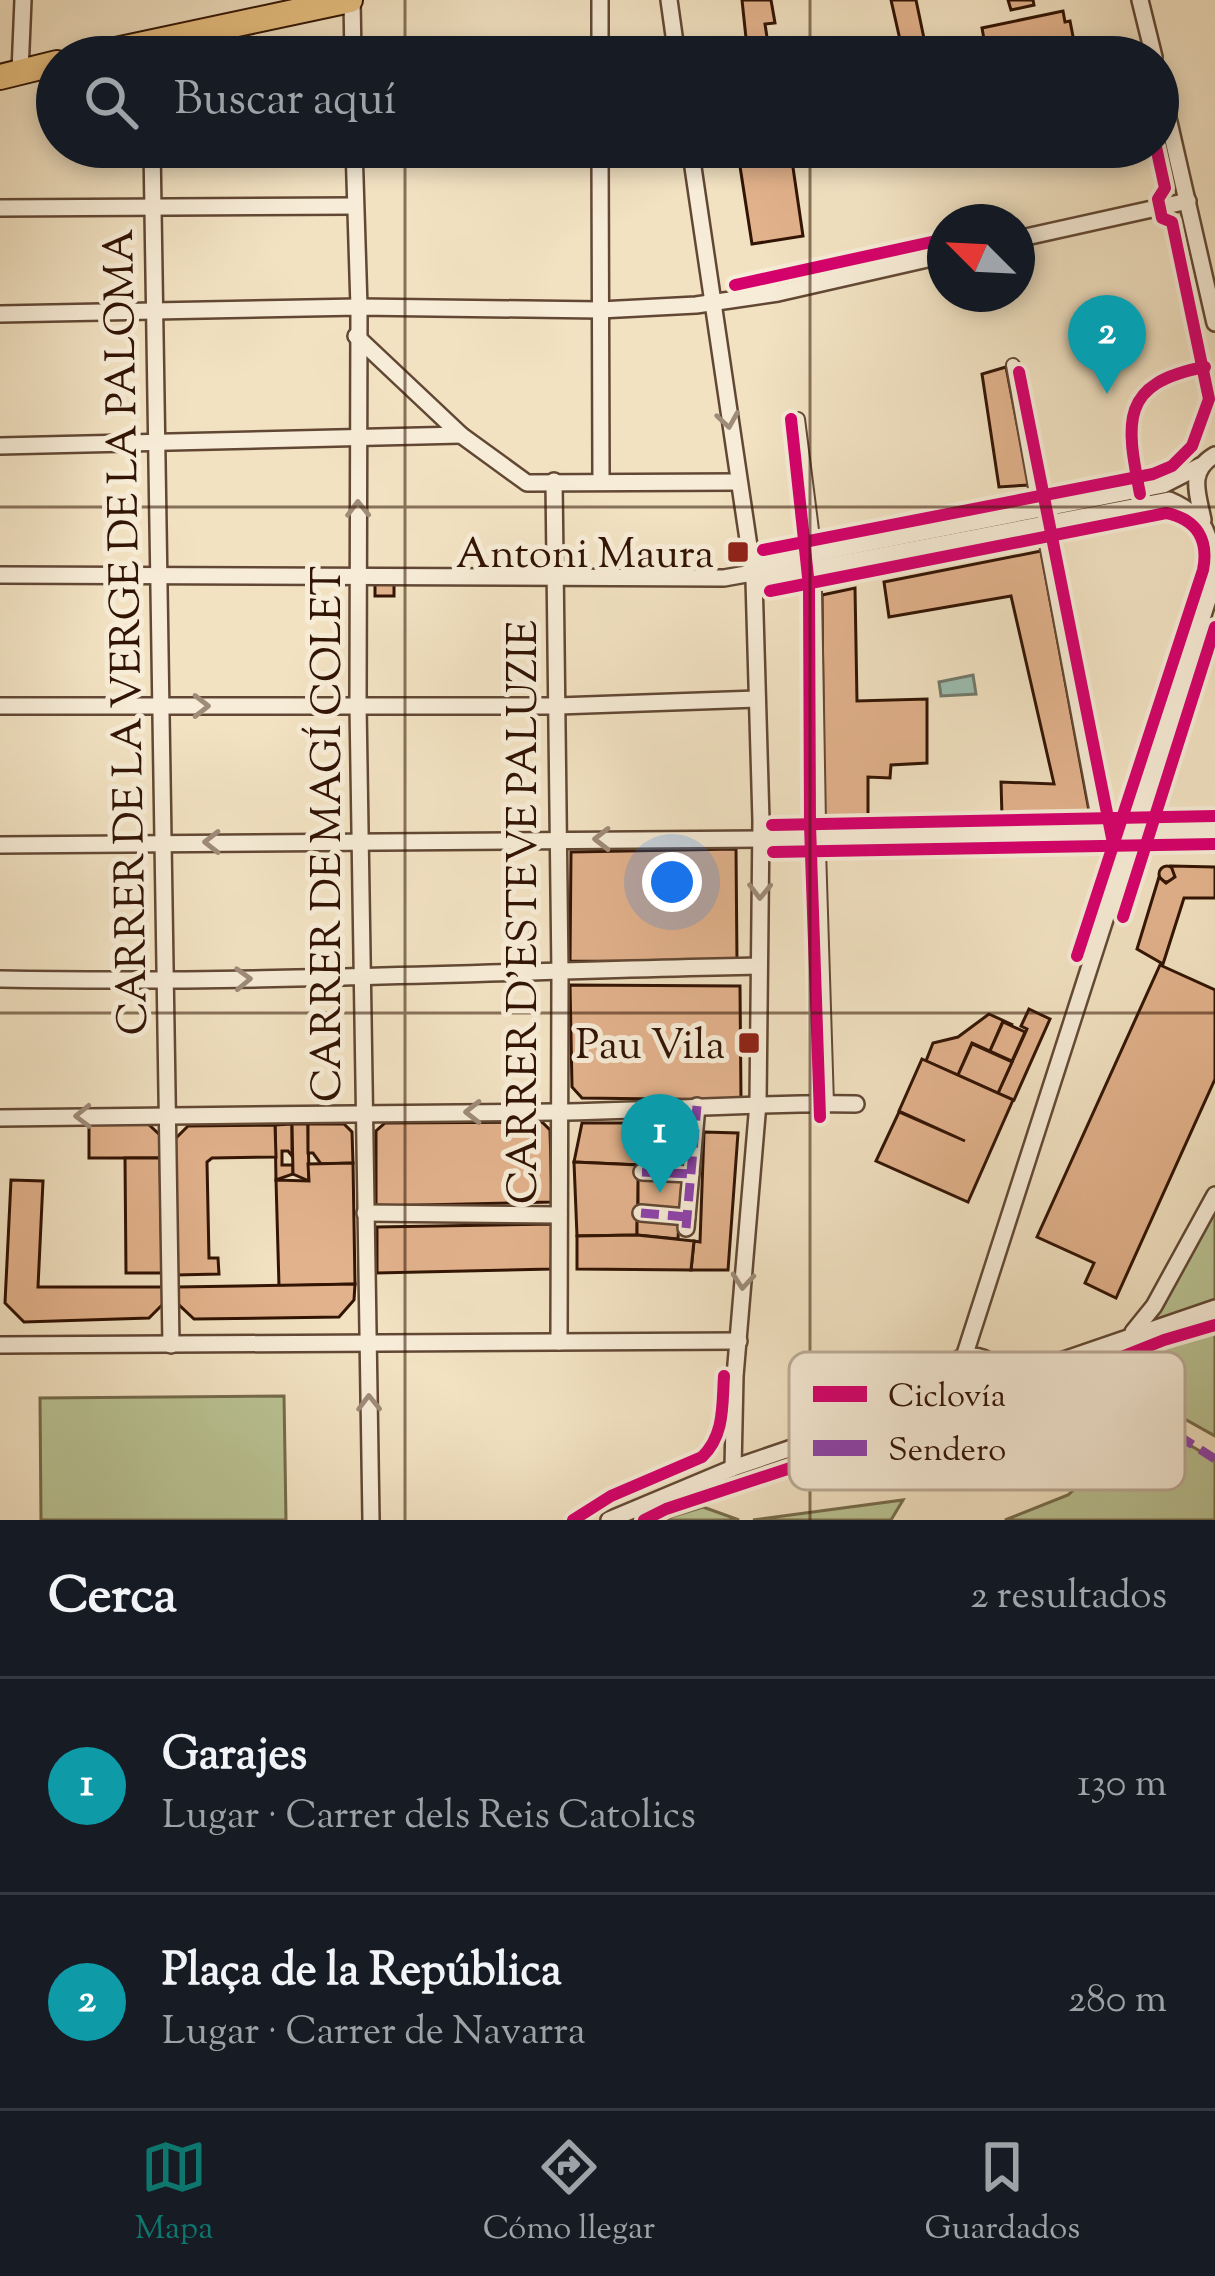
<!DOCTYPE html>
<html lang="es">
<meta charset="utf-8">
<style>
:root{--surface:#171b24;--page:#242831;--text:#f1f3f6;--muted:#9ea1a6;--line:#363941;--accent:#0f766e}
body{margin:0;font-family:"Sorts Mill Goudy",serif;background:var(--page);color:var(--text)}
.compass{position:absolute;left:927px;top:204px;width:108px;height:108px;border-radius:50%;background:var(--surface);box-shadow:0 6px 18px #0003;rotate:294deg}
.you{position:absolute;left:672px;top:882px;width:42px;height:42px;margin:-30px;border:9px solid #fff;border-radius:50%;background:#1a73e8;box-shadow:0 0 0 18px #1a73e833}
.badge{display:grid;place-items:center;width:78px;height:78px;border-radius:50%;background:var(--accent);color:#fff;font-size:39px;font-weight:700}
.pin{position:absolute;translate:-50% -99px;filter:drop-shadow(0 3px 6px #0008)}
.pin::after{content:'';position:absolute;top:63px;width:42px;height:36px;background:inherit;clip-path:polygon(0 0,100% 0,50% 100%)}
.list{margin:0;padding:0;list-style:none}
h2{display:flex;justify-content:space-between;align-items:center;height:156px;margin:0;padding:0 48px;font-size:51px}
h2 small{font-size:39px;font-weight:400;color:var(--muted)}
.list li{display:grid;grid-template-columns:78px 1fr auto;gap:36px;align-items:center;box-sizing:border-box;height:216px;padding:0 48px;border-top:3px solid var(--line)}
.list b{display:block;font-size:45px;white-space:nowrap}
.list p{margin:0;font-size:39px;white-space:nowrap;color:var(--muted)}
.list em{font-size:39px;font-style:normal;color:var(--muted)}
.icon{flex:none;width:66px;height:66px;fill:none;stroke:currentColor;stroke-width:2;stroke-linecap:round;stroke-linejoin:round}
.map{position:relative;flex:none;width:1215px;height:1520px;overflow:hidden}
.search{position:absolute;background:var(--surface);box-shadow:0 6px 18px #0003;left:36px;right:36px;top:36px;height:132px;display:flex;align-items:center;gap:30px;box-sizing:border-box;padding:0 42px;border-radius:66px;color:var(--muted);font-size:45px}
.sheet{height:588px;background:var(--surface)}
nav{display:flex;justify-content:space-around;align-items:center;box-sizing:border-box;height:168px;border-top:3px solid var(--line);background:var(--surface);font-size:33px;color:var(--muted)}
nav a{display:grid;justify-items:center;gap:6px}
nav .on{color:var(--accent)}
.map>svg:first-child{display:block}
.green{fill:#bac394;stroke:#766c4c;stroke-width:3}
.water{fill:#9bbeb1;stroke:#717a6c;stroke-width:3}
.building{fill:#e2b28c;stroke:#321404;stroke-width:3}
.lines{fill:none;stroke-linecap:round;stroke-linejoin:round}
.pedestrian-casing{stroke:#624834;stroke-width:16}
.minor-casing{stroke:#624834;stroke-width:20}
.primary-casing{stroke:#321404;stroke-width:28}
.pedestrian{stroke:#f7ecd7;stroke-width:12}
.minor{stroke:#f7ecd7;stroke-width:15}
.primary{stroke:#e9c181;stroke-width:24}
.quiet{stroke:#8e44ad;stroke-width:9;stroke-dasharray:18 9;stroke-linecap:butt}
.cycleway-casing{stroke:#f7ecd7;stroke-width:20}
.cycleway{stroke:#d6006c;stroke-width:12}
.oneway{stroke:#9e8b78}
.grid{fill:none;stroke:#321404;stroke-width:3;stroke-opacity:0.55}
.poi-dot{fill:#8f2418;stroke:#f7ecd7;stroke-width:4.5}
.labels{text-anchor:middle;stroke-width:10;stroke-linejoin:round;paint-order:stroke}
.poi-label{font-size:42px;fill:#321404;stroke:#f7ecd7;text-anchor:end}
.street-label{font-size:42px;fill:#321404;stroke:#f7ecd7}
.key{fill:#f7ecd7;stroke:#bcab98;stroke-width:3}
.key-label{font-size:33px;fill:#321404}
</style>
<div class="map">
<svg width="1215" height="1520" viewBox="0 0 1215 1520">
<rect width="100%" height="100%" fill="#f2e2c2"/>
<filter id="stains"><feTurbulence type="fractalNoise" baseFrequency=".00167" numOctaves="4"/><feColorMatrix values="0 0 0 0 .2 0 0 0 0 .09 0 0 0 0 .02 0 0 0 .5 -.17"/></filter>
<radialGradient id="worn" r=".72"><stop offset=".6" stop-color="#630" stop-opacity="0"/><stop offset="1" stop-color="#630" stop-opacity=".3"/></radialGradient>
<g class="green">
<polygon points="1215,1195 1215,1436 1124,1385 1109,1345 1126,1338"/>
<polygon points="284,1396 286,1520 41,1520 40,1398"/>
<polygon points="1149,1421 1215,1460 1215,1520 1005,1520 1068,1495"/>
<polygon points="903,1500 891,1520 753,1520"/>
<polygon points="703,1507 739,1520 661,1520"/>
</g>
<polygon class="water" points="973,675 976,694 941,696 939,682"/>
<g class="building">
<polygon points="742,0 771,0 775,23 765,24 770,57 748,57"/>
<polygon points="891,0 916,0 926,48 903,53"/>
<polygon points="1008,0 1033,0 1034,5 1011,10"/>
<polygon points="1063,11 1065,22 1070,21 1077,57 901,57 984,39 982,28"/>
<polygon points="737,147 790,147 803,236 752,244"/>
<polygon points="1006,367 1029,485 999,487 982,374"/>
<polygon points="1041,551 1090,816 1002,817 1001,782 1054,784 1011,596 889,617 884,582"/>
<rect x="375" y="582" width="19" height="14"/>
<polygon points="855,588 857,701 927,699 927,763 891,765 890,778 868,777 868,818 824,821 822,595"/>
<polygon points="736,849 737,962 570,961 571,852"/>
<circle cx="1167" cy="874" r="8"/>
<polygon points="1171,866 1215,867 1215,898 1184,898 1163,964 1137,949 1159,877 1166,883 1175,877"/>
<polygon points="1160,965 1215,990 1215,1079 1116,1298 1085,1283 1094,1263 1037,1237"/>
<polygon points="570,985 740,986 741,1100 582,1098 572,1087"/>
<polygon points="1029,1009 1050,1019 1014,1100 998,1093 1027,1029 1021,1026"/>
<polygon points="989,1014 1013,1025 1003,1021 990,1051 972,1043 958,1075 926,1061 933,1043 958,1037"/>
<polygon points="1003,1022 1025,1032 1012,1061 990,1051"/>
<polygon points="972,1044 1012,1062 998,1093 958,1075"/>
<polygon points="922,1059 1013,1100 968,1202 876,1161 899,1112 965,1141 899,1111"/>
<polygon points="542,1122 550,1130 552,1202 376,1206 376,1131 385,1123"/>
<polygon points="89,1123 147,1123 161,1136 161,1158 89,1158"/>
<polygon points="582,1123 685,1123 684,1167 574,1162"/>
<polygon points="292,1124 292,1156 288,1151 282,1151 282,1165 293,1165 293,1174 276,1180 275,1125"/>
<polygon points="292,1124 308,1124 309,1181 293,1174"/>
<polygon points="308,1124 344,1124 352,1132 353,1163 321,1164 313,1153 308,1153"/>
<polygon points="275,1125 276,1157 212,1158 207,1162 209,1258 218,1258 219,1274 176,1275 175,1139 188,1126"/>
<polygon points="704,1132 738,1133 728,1270 691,1270 694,1241 700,1242"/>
<polygon points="125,1158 160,1158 162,1273 126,1273"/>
<polygon points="574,1162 639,1165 637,1235 577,1236"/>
<polygon points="353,1163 355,1284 279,1286 276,1180 309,1181 308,1164"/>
<polygon points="638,1177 682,1180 680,1210 638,1206"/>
<polygon points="11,1180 43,1181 38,1287 167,1287 168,1299 149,1318 24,1322 5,1303"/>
<polygon points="637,1217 679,1220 678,1239 637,1235"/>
<polygon points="553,1224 551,1269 377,1273 377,1227"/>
<polygon points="637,1235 694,1241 691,1270 577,1269 577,1236"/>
<polygon points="355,1284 354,1300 339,1317 194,1319 177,1303 177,1287"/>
</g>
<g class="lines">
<defs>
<g id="pedestrian">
<polyline points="1013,365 1039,510"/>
<polyline points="798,419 813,538"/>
<polyline points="1042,523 1100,830"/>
<polyline points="815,592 819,824"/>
<polyline points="819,850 827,1104"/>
</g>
<g id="minor">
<polyline points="352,0 353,57"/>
<polyline points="600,0 600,57"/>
<polyline points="669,0 677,57"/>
<polyline points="1140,0 1154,57"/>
<polyline points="20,72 23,0"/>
<polyline points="1158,74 1215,323"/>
<polyline points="152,147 171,1345"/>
<polyline points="354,147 359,307 358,705 371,1520"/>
<polyline points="600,147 601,480"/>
<polyline points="690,147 754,580 761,821 758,1103 735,1376 733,1468"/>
<polyline points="0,208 354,206"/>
<polyline points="1017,239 1188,201"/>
<polyline points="0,314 359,307 600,310 696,305 778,293 945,255"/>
<polyline points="356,336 461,435 527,483 738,482"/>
<polyline points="0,446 461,435"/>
<polyline points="554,481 560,973 559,1342"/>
<path d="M1203 520C1198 494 1187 471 1215 455"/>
<polyline points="751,566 1163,485 1200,466"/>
<polyline points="0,575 724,578 752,573"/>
<path d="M754 580 1169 500C1215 520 1213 544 1206 589"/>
<polyline points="0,706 558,706 757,699"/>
<polyline points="0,845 761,839 1215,830"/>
<path d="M0 979C253 984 506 971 759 966"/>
<path d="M0 1118C185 1115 371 1114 556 1112 656 1111 756 1102 856 1104"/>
<polyline points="642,1172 691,1174"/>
<polyline points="365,1213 559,1215"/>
<polyline points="641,1213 687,1217"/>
<polyline points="686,1228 697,1106"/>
<polyline points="1133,1332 1154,1306 1215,1195"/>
<polyline points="0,1345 739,1341"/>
<circle cx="972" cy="1386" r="30"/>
<polyline points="964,1357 1215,578"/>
<polyline points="1002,1381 1215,1308"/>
<polyline points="884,1414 947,1368"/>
<polyline points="609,1520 733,1468 892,1414 953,1410"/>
</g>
<g id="primary">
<polyline points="83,57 350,0"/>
<polyline points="0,77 57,63"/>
</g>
</defs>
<use href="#pedestrian" class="pedestrian-casing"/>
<use href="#minor" class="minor-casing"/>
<use href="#primary" class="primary-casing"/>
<use href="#pedestrian" class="pedestrian"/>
<use href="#minor" class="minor"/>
<use href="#primary" class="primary"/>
<g class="quiet">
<polyline points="642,1172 691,1174"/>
<polyline points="641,1213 687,1217"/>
<polyline points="686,1228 697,1106"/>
<polyline points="1093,1368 1157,1422 1215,1459"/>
</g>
<defs>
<g id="cycleway">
<polyline points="735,285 945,239"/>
<polyline points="1019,372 1113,843"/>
<polyline points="791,419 809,586 810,825 820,1117"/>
<path d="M1140 494C1126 422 1119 383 1205 367"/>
<polyline points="763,550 1153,474 1172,466 1192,446 1209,399 1172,222 1162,218 1158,199 1165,188 1156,147"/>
<path d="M770 591 1166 513C1197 519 1209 540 1203 570L1077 956"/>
<polyline points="772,825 1215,816"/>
<polyline points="773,852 1215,844"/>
<polyline points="1123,917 1215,627"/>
<path d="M573 1520 611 1496 702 1457C725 1435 722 1405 724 1376"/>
<polyline points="644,1520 666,1509 939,1419 965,1434 981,1437 1000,1429 1026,1395 1164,1340 1215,1325"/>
</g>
</defs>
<use href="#cycleway" class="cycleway-casing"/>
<use href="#cycleway" class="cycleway"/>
</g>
<defs><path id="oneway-chevron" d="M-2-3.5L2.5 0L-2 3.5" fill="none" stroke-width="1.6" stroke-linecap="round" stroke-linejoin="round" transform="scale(3)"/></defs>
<g class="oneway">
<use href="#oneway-chevron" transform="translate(728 420) rotate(81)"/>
<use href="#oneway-chevron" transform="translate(358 509) rotate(-91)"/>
<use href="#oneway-chevron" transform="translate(201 706)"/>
<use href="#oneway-chevron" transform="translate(602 839) rotate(-180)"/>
<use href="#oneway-chevron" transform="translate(212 842) rotate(180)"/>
<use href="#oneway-chevron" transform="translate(760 891) rotate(91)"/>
<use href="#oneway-chevron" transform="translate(243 979) rotate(-2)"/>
<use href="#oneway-chevron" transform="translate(473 1112) rotate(-180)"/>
<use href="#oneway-chevron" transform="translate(83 1116) rotate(179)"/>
<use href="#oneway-chevron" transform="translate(743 1281) rotate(95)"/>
<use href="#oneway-chevron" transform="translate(369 1403) rotate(-91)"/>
</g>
<path class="grid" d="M405 0V57M810 0V57M405 147V1520M810 147V1520M0 507H1215M0 1013H1215"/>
<g class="poi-dot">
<rect x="726" y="540" width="24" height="24" rx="6"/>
<rect x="737" y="1031" width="24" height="24" rx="6"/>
</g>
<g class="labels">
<g class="poi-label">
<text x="714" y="567">Antoni Maura</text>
<text x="725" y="1058">Pau Vila</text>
</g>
<g class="street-label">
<text transform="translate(124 632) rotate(-91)" y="15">CARRER DE LA VERGE DE LA PALOMA</text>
<text transform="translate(325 834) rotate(-90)" y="15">CARRER DE MAGÍ COLET</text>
<text transform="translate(521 912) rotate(-90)" y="15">CARRER D'ESTEVE PALUZIE</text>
</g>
</g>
<rect x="789" y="1352" width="396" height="138" rx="18" class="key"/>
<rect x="813" y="1386" width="54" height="16" fill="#d6006c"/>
<rect x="813" y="1440" width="54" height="16" fill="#8e44ad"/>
<g class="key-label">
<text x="888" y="1406">Ciclovía</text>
<text x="888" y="1460">Sendero</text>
</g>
<rect width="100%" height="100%" filter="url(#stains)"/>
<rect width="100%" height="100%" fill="url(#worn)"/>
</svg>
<svg class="compass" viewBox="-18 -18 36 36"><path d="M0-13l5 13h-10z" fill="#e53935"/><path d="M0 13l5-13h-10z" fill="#9ea1a6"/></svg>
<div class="you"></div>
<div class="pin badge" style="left:660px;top:1193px;background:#0f9aa8">1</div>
<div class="pin badge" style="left:1107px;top:394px;background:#0f9aa8">2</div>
<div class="search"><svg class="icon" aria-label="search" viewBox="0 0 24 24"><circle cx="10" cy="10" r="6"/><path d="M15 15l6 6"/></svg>Buscar aquí</div>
</div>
<section class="sheet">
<h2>Cerca<small>2 resultados</small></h2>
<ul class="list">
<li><span class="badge" style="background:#0f9aa8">1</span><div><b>Garajes</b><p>Lugar · Carrer dels Reis Catolics</p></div><em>130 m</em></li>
<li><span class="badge" style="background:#0f9aa8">2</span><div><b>Plaça de la República</b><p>Lugar · Carrer de Navarra</p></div><em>280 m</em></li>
</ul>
</section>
<nav>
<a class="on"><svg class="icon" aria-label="map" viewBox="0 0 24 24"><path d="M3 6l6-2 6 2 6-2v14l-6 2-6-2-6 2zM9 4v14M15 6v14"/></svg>Mapa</a>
<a><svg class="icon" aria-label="directions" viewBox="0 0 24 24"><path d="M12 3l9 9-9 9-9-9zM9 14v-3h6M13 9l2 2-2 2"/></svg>Cómo llegar</a>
<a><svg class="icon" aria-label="saved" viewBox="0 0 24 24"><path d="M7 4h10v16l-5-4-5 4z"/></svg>Guardados</a>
</nav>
